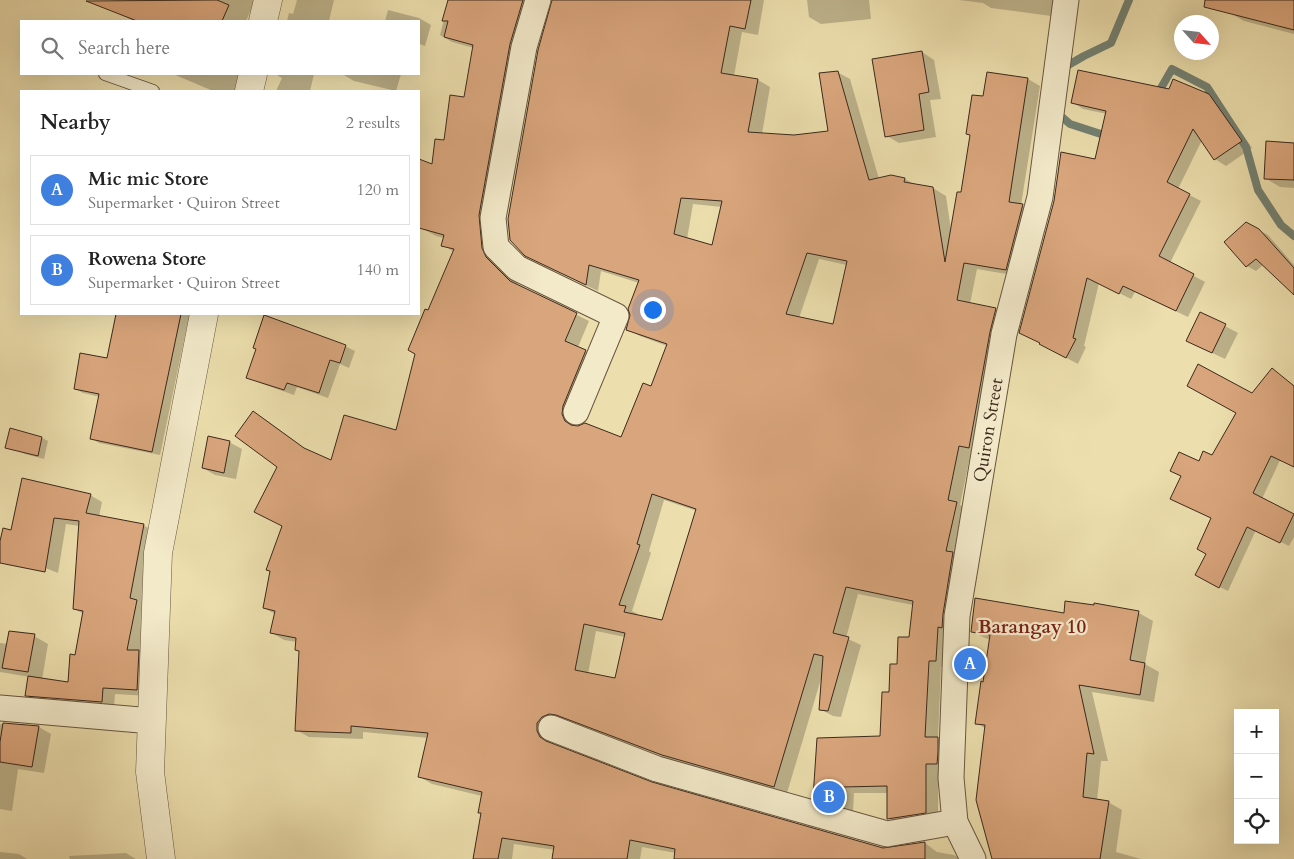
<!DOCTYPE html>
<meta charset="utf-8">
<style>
:root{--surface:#fff;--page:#f2f2f2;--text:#222;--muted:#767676;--line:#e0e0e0;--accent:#7c3aed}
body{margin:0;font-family:Cardo,serif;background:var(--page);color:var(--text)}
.controls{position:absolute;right:15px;bottom:15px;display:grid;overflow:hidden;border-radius:0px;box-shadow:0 5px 20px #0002}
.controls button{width:45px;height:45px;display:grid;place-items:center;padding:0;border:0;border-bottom:1px solid var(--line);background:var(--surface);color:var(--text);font:25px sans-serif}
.compass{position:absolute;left:1174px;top:15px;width:45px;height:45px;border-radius:50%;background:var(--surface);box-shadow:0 5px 20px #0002;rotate:117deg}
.you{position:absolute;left:652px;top:309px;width:18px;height:18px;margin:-12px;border:4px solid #fff;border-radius:50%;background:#1a73e8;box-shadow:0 0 0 8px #1a73e833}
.badge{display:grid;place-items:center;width:32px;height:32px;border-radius:50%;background:var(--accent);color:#fff;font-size:16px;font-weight:700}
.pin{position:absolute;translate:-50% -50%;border:2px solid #fff;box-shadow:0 1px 5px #0006}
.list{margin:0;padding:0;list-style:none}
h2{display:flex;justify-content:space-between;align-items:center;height:65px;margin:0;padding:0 20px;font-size:21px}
h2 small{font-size:16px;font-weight:400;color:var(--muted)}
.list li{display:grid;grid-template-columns:32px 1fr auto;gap:15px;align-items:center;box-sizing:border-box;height:70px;margin:0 10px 10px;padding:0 10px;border:1px solid var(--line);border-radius:0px}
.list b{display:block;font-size:19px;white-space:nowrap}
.list p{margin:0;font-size:16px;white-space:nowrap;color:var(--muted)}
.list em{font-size:16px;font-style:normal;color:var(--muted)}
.icon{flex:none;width:28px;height:28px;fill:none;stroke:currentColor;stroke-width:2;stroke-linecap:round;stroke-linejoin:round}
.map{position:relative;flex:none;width:1294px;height:859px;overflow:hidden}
.search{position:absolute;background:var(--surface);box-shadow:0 5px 20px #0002;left:20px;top:20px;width:400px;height:55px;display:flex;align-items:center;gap:12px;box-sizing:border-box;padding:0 18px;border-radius:0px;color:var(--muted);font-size:19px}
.panel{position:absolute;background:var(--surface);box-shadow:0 5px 20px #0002;left:20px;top:90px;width:400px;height:225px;border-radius:0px}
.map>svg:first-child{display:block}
.shadow{fill:#0003;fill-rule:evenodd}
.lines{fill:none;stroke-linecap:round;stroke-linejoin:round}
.stream{stroke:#738172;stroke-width:8}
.building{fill:#d9a57c;stroke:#3b291c;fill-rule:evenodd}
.service-casing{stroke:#675640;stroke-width:14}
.minor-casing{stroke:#675640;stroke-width:27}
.tertiary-casing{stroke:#675640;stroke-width:29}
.service{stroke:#f3eaca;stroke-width:12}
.minor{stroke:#f3eaca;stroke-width:25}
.tertiary{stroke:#f3eaca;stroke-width:28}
.labels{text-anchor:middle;stroke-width:4.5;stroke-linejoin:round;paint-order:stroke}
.street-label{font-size:18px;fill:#3b291c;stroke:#f3eaca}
.neighbourhood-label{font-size:19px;font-weight:bold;fill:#7a1f14;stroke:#f3eaca}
</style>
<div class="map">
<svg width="1294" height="859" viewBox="0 0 1294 859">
<rect width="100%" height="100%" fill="#ecdead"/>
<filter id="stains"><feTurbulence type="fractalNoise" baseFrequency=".004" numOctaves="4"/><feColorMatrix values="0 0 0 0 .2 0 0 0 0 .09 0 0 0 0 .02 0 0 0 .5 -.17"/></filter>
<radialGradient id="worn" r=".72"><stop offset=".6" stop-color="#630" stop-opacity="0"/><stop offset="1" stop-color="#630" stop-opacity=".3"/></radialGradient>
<g class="shadow">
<polygon points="113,0 255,0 246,21 134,21 109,9"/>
<polygon points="297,0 334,0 329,21 287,21 289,13 293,14"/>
<path d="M449 0H538L498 266 521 287 589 321 578 347 598 358 574 422 576 427 622 439 652 388 667 346 640 336 627 329 639 283 601 271 598 291 539 263 553 0H764L758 35 742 32 734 76 758 80 770 87 762 134 794 136 830 132 837 72 850 79 879 179H905L916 185 933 188 946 196 951 230 962 194 988 73 1028 79 1040 86 1021 205 1035 212 1018 276 977 269 970 304 995 309 1008 317 981 454 971 452 960 505 969 510 949 667H941L938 738 950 745 949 770H938V819L901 825 888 818V793H854L853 812 826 805 814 797 881 737 898 665 910 639 913 605 858 594 846 638 861 645 841 717 833 716 820 709 821 679 787 793 675 762 570 721 562 720 549 738 552 745 653 784 883 849 925 843 937 852 954 855 961 859H675L676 853 642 847 640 859H553L555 850 514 844 512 859H475L482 814 479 812 482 796 432 784 420 777 429 738 363 732V739L309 737 296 730 300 652 296 649 297 642 284 640 272 633 275 614 264 608 283 526 279 467 254 413 266 420 310 452 332 462 397 431 428 311 454 252 443 245 444 238 436 236 423 229 425 221 419 219V161L433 165 446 142 465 98 474 48 452 42 440 35ZM693 204 722 207 713 247 687 239ZM819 259 847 265 834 325 799 318ZM664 500 697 511 662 622 637 616 638 614 632 611 651 553 649 551ZM596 631 625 637 616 679 588 674Z"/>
<polygon points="807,0 869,0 871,19 821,24 809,17"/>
<polygon points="959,0 1054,0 1051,16 991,8 983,3"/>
<polygon points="1233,0 1294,0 1294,34 1244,21 1230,13"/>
<polygon points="388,10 419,18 431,25 425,46 419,44 419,21 385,21"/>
<polygon points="922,52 934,60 941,99 930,100 936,137 899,143 887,136"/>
<polygon points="173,74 247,74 240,91 213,91"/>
<polygon points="275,74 314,74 310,91 276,91 282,78"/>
<polygon points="342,74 401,74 396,91 354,81"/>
<polygon points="1169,90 1208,95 1220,102 1252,148 1226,166 1215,159 1202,140 1178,189 1201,201 1170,263 1205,282 1188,317 1135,292 1131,299 1099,283 1084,346 1086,347 1078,364 1053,351 1107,114 1083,109 1072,102"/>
<polygon points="1294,144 1294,188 1280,187 1265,178"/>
<polygon points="1259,230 1268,235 1294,265 1294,293 1264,264 1256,271 1247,266 1226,242"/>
<polygon points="1201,313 1238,333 1225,359 1200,347"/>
<polygon points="117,314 192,314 190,322 188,321 160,455 99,443 91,438 100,397 83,393 75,389 108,359"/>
<polygon points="345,346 355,351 349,368 340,364 328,398 297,387 294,395 260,383 250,378"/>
<polygon points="1272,370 1294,385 1294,467 1280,460 1262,499 1294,514 1294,537 1289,546 1256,530 1228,591 1205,580 1212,519 1182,477 1171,471 1199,463 1213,457 1252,395"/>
<polygon points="22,433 42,438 48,441 44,459 25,454 19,451"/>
<polygon points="229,442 242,449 236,479 215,475 203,468"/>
<polygon points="90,495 102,502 99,517 143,525 156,532 142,604 148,608 140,652 151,659 149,696 115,694 114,708 38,702 26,695 30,677 0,672 0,643 8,644 34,636 48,644 42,680 69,684 84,614 74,609 80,526 66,524 58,573 12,555 12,531"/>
<polygon points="1095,604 1139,613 1153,621 1145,664 1159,672 1154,702 1092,692 1108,761 1101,761 1097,801 1108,802 1122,810 1116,852 1141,859 993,859 986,729 977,723 990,640 972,632 1065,614 1095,607"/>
<polygon points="0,724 39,727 51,734 44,773 18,769 12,811 0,809"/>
<polygon points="0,852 19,854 27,859 0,859"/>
<polygon points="126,853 136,859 70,859 69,856"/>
</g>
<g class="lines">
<g class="stream">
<polyline points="1063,68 1084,56 1111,43 1129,0"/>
<polyline points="1157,95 1172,69 1207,87 1246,147 1258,190 1281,225 1294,236"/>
<polyline points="1056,112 1070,124 1110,137"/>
</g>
</g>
<g class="building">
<polygon points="217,0 229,5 222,21 137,21 86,1"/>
<path d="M448 0H523L510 44 479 215 482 248 486 257 510 281 577 313 565 341 586 350 563 406 562 414 565 421 571 425 578 426 585 423 621 437 643 383 651 386 667 344 626 330 630 315 628 309 639 280 589 265 586 285 525 256 510 240 508 219 538 50 552 0H751L745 29 730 26 721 73 758 79 748 132 794 135 828 131 819 73 838 71 869 180 891 175 905 178 904 182 933 187 945 262 957 192H961L970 135 966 134 972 95 983 96 987 72 1028 78 1009 202 1023 204 1006 270 964 263 957 300 996 308 990 332 969 448 959 446 948 500 957 502 946 551 953 552 943 614 942 628 938 627 936 661H929L925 737H938V752L937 764H926V813L887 819V786L842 787 841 806 813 798 817 738 880 736 882 692H889L890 664H897L898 637H909L913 601 846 587 833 633 849 637 828 711 819 710 823 656 814 654 774 787 662 755 556 715 549 714 542 717 537 723V731L540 737 546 741 652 782 883 848 925 842V859H674L675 849 630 840 627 859H552L554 846 502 838 498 859H473L481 813H478L482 792 418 777 428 733 351 726V733L295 731 299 651 295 650 296 638 270 633 275 611 263 608 270 571 266 570 282 526 254 512 277 467 235 436 253 411 304 448 331 460 344 415 396 430 415 354 408 350 425 309 428 310 454 249 441 246 444 235 419 228V159L432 164 435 139 444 140 450 95 464 97 473 45 444 37 448 21H442ZM681 198 722 201 712 245 674 234ZM807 253 847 261 833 324 786 314ZM652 494 696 509 662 620 624 612 626 606 619 605 640 545 637 544ZM584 624 625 633 615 678 575 670Z"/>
<polygon points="1205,0 1294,0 1294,30 1204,7"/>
<polygon points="922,51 929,92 919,94 924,130 885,137 872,59"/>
<polygon points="1078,70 1169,89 1173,79 1209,94 1242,141 1214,160 1193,129 1167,182 1190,194 1159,256 1194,274 1176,311 1123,286 1119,294 1087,278 1073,338 1076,339 1066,358 1039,344 1040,343 1019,333 1054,201 1061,152 1095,159 1106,111 1071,103"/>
<polygon points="1266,141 1294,143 1294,180 1264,179"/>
<polygon points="1246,222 1259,229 1294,268 1294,295 1256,259 1246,267 1224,242"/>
<polygon points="1200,312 1226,324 1212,353 1186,341"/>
<polygon points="116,314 181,314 152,452 90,439 99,394 74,389 80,353 107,358"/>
<polygon points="264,315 346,345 340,363 330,360 319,393 287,383 284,390 246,378 256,349 253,348"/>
<polygon points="1198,364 1252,393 1272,368 1294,386 1294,467 1271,456 1253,493 1294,514 1280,543 1247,527 1219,588 1195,575 1206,554 1197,549 1211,518 1170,499 1181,476 1170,471 1179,452 1199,461 1203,451 1212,455 1236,413 1187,386"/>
<polygon points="10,428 42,437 38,456 5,448"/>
<polygon points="208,436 230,441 224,473 202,468"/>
<polygon points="22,478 91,494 86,513 144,524 130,598 137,600 127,650 139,650 137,690 103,688 102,702 25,696 28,676 68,682 70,654 75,655 83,611 73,609 79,521 54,518 45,572 0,563 0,541 3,528 11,530"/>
<polygon points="975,598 1064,613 1065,601 1094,605 1094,603 1139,611 1130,660 1145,663 1140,695 1079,685 1094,754 1087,753 1083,797 1109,801 1100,859 992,859 976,800 985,725 975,724 981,681 983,682 990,635 971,632"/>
<polygon points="9,631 35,634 28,672 2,668"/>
<polygon points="3,723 39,726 32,767 0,762 0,742"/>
</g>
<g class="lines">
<defs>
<polyline id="service" points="105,74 153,91"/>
<g id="minor">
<polyline points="538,0 524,47 493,218 496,247 517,268 616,316 576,412"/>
<polyline points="0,708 152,721"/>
<polyline points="551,728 657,769 887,834 955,822"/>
<path id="s1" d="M973 859 955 822 951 778 957 616 1004 334 1040 197 1066 0"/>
</g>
<g id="tertiary">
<polyline points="263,21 268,0"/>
<polyline points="249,91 253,74"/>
<polyline points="161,859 150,772 158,553 204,314"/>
</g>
</defs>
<use href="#service" class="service-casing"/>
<use href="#minor" class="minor-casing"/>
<use href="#tertiary" class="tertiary-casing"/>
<use href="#service" class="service"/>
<use href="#minor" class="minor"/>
<use href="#tertiary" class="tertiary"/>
</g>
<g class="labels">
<g class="street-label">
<text dy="6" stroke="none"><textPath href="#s1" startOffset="436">Quiron Street</textPath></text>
</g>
<g class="neighbourhood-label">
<text x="1032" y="633">Barangay 10</text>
</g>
</g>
<rect width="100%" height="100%" filter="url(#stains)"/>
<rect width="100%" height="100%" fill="url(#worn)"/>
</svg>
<div class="controls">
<button>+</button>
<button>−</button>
<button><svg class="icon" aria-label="locate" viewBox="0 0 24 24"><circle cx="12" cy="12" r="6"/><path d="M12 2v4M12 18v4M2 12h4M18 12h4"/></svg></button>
</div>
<svg class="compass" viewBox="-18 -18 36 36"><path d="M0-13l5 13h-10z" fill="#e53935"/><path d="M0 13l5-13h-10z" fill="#767676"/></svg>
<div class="you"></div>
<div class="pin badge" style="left:970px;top:664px;background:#3f7fe0">A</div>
<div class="pin badge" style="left:829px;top:797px;background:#3f7fe0">B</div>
<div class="search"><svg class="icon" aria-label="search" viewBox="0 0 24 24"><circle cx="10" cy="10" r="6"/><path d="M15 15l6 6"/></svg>Search here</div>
<section class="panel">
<h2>Nearby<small>2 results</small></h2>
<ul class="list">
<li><span class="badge" style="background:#3f7fe0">A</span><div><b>Mic mic Store</b><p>Supermarket · Quiron Street</p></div><em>120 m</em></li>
<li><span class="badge" style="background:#3f7fe0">B</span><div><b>Rowena Store</b><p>Supermarket · Quiron Street</p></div><em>140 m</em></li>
</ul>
</section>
</div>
